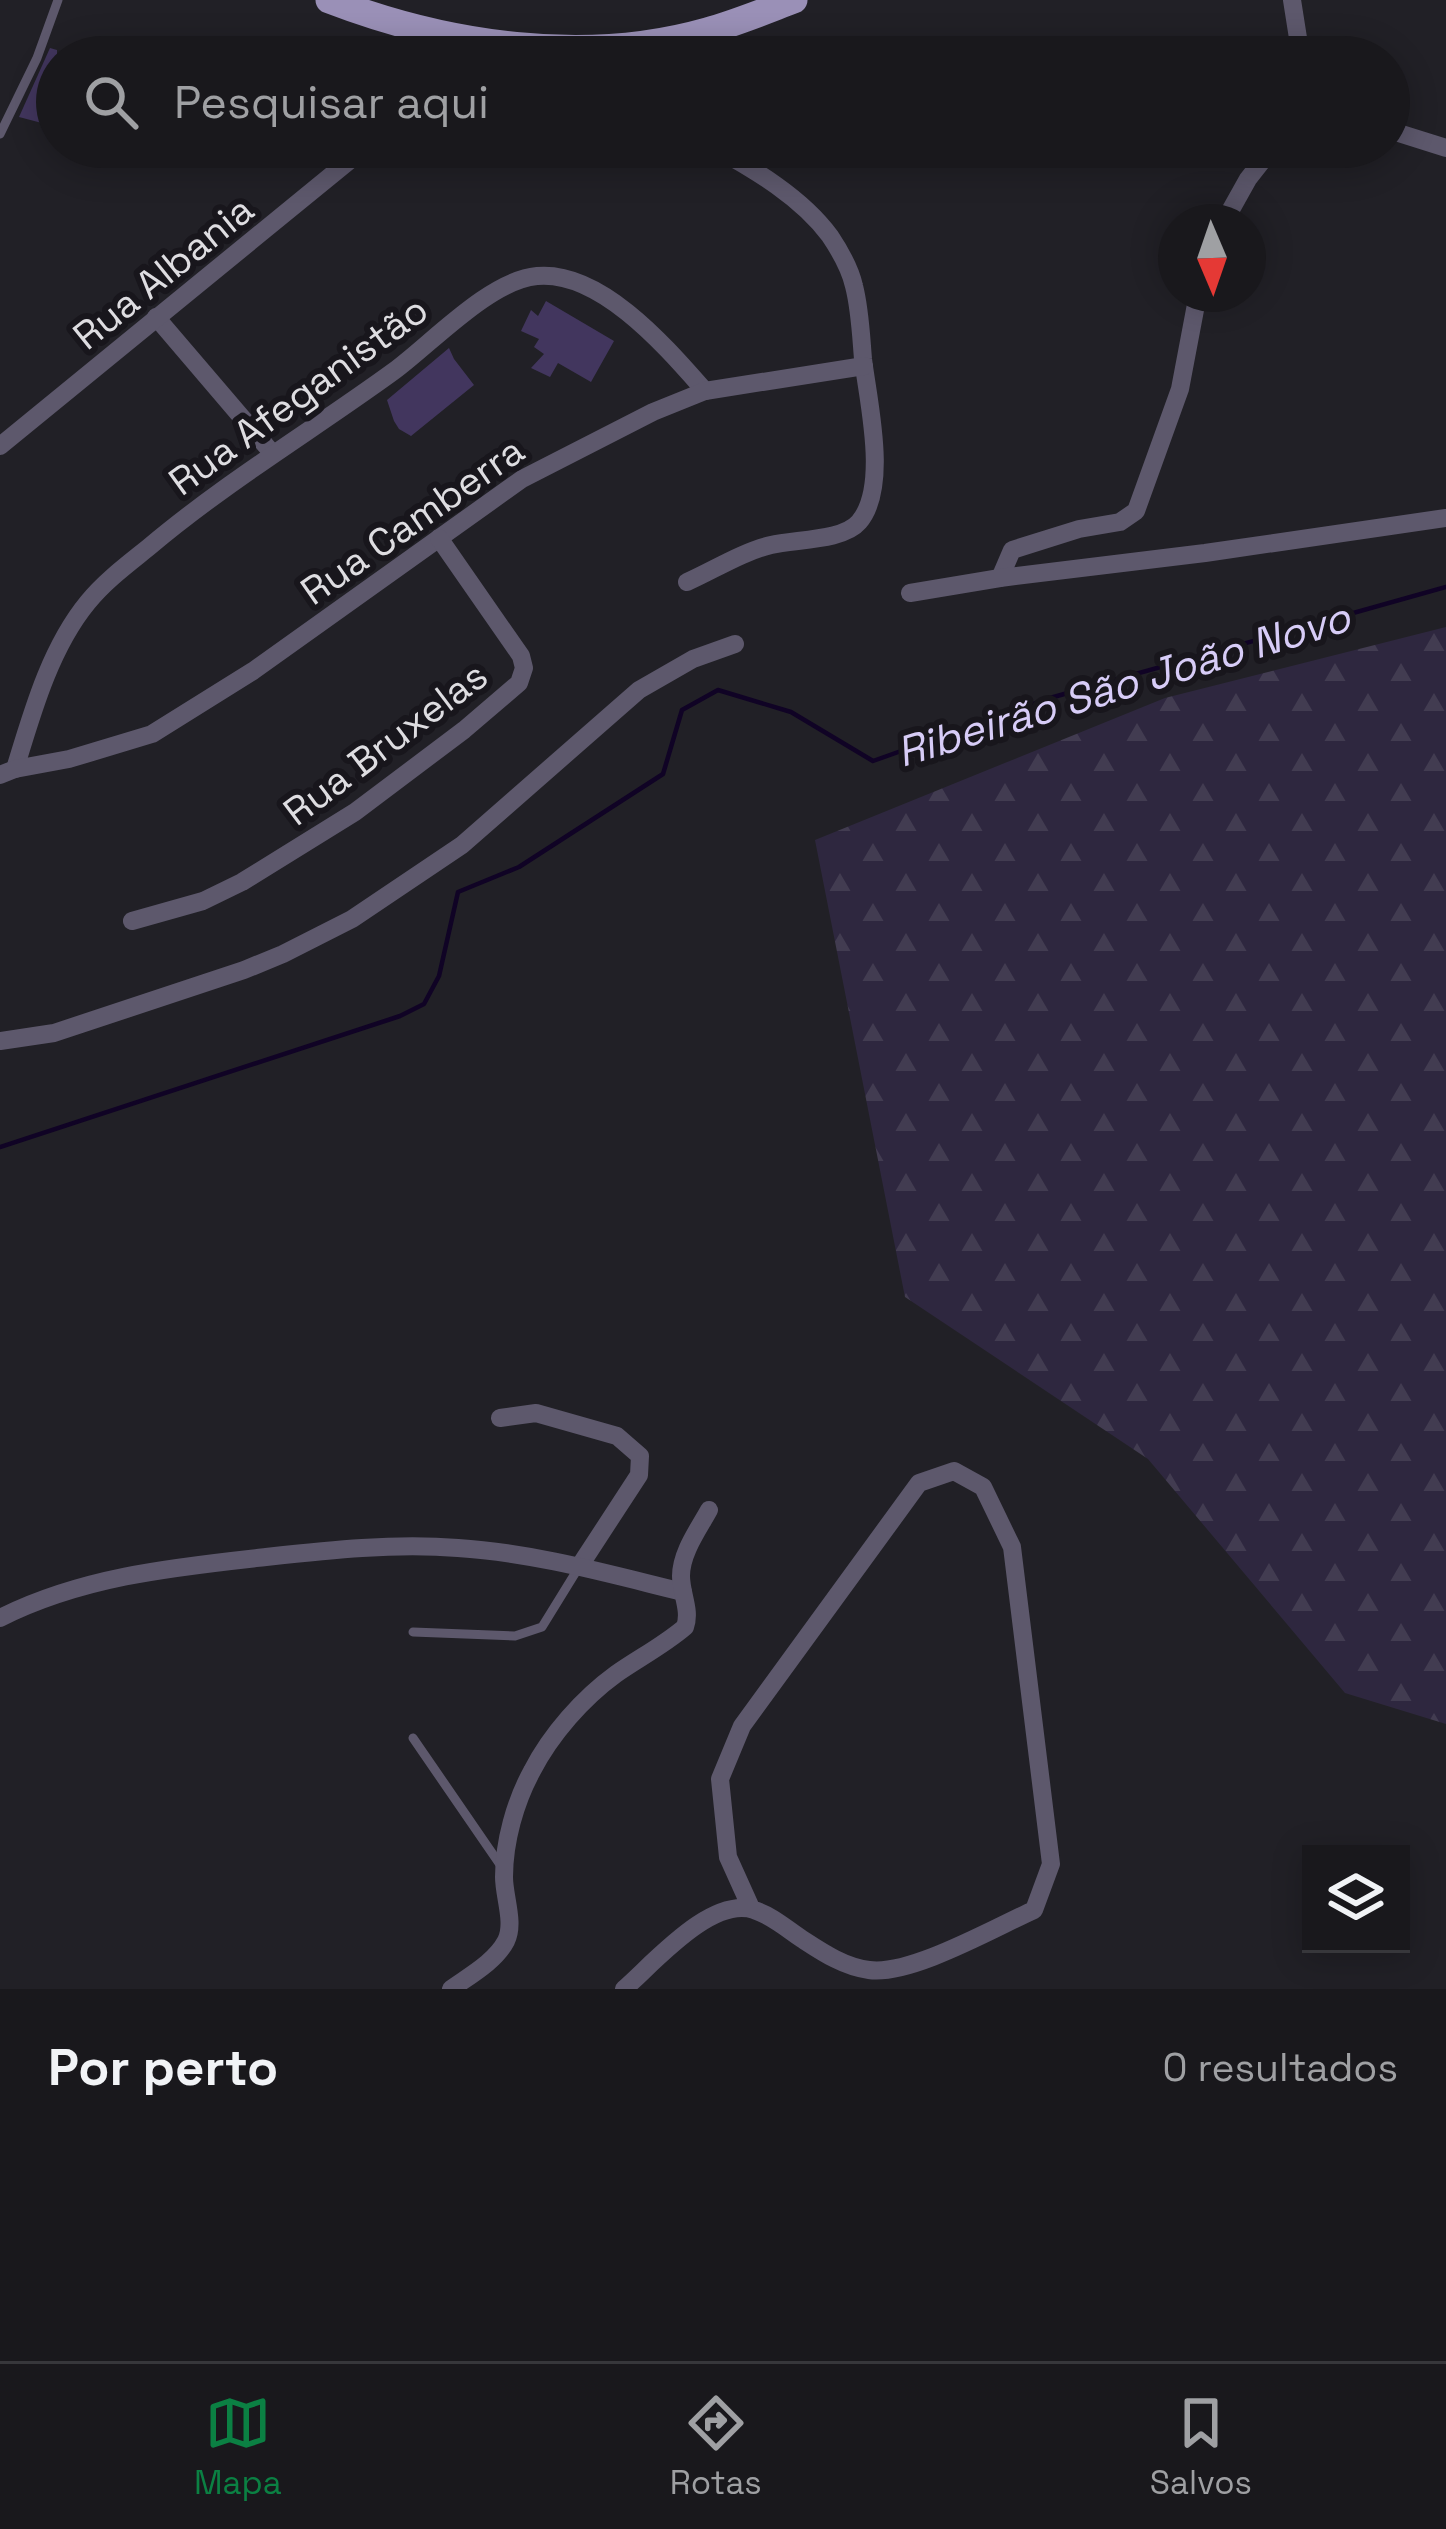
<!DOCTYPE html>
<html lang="pt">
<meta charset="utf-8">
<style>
:root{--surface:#19181c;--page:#222125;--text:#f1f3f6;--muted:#9fa0a3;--line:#37373b;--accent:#0b8043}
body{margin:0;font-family:"Space Grotesk",sans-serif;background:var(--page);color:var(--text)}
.controls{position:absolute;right:36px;bottom:36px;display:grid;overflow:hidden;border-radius:0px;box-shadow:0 6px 30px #0003}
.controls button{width:108px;height:108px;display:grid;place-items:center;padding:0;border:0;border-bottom:3px solid var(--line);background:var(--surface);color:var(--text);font:60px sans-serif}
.compass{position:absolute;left:1158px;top:204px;width:108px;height:108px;border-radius:50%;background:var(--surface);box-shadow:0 6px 30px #0003;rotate:178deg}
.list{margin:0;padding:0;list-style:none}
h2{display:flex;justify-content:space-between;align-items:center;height:156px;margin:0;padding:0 48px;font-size:51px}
h2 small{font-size:39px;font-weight:400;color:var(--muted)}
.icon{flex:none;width:66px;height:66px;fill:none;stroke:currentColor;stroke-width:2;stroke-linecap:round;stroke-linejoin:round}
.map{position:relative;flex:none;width:1446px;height:1989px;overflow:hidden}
.search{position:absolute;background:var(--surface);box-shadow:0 6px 30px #0003;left:36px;right:36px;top:36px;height:132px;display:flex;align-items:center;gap:30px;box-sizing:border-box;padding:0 42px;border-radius:66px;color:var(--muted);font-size:45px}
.sheet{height:372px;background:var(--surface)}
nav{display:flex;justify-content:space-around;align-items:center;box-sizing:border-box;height:168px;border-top:3px solid var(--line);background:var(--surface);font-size:33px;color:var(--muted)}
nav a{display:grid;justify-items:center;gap:6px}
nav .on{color:var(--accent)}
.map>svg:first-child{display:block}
.forest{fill:url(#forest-firs)}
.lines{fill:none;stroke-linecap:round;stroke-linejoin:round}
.stream{stroke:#100325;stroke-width:4.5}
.building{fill:#42365e}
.lane{stroke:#5d586c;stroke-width:9}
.street{stroke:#5d586c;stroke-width:18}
.primary{stroke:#9a90b7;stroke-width:27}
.labels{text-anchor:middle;stroke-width:12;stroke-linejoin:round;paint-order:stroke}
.street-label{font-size:39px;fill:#dedde1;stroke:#18161c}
.water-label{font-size:42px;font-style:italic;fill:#d7ccf7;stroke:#18161c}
</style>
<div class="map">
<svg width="1446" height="1989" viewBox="0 0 1446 1989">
<defs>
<pattern id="forest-firs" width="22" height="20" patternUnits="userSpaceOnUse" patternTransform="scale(3)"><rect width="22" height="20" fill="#2e273f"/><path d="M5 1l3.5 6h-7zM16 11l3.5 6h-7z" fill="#423c51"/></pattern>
</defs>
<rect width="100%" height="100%" fill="#212026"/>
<polygon class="forest" points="1446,627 1446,1724 1345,1693 1148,1459 905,1297 815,840 1165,698"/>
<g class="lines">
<polyline class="stream" points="0,1147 400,1016 424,1004 439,976 458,892 519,867 663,774 682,710 718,690 791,712 873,761 1050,698 1446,587"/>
</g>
<g class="building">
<polygon points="50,48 57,50 57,127 19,117"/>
<polygon points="546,301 614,341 591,382 558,363 550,377 531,368 544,354 534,347 539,339 521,331 531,310 538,316"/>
<polygon points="449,348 454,359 474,385 411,436 399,429 394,421 387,400"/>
</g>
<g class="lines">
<g class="lane">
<polyline points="0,134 37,58 58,0"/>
<polyline points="413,1632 515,1636 542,1627 579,1567"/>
<polyline points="413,1738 501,1866"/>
</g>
<g class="street">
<polyline points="1292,0 1301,57"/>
<polyline points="1389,130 1446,148"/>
<polyline points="1224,222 1248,179 1273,147"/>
<polyline points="156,317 273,454"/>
<polyline points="0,446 366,147"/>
<polyline points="1000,578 1012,550 1079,529 1120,522 1136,511 1180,389 1198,294"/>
<path d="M687 582C714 570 742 552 771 545 795 539 843 541 859 522 889 487 868 401 863 359 861 335 860 309 854 286 850 268 840 251 830 236 802 198 754 169 713 147"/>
<polyline points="910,593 1000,578 1205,553 1446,518"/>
<path d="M15 769C32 713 50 648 88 602 105 581 128 564 149 547 226 482 313 430 394 371 432 343 490 280 537 276 601 270 667 348 705 391"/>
<polyline points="0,775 15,769 69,759 152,734 253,671 522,479 653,412 705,391 864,366"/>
<polyline points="132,921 203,901 242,882 355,812 464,730 519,683 524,668 521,656 439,538"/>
<polyline points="0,1041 54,1033 244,970 283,954 352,919 462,845 639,690 693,659 735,644"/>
<polyline points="500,1418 536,1413 617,1436 640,1456 639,1475 579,1567"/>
<path d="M0 1618C83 1576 176 1567 266 1557 330 1550 394 1543 458 1548 535 1553 609 1574 683 1592"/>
<path d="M451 1989C469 1976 495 1962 506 1941 515 1923 504 1897 504 1877 504 1842 515 1802 532 1771 551 1734 583 1698 616 1674 639 1658 664 1645 685 1627 691 1610 681 1594 681 1576 681 1553 698 1530 709 1510"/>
<path d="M624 1989C654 1963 711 1896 754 1910 771 1915 787 1929 802 1939 822 1952 844 1967 869 1970 910 1976 994 1928 1034 1910L1051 1864 1012 1547 983 1487 954 1471 919 1483 742 1726 720 1779 728 1857 751 1908"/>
</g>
<path class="primary" d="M329 0C446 45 584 66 707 31 736 23 765 11 794 0"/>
</g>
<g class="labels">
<g class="street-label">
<text transform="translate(163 272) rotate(-39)" y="14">Rua Albania</text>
<text transform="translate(298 395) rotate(-36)" y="14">Rua Afeganistão</text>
<text transform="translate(412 520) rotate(-35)" y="14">Rua Camberra</text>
<text transform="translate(385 743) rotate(-37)" y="14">Rua Bruxelas</text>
</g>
<g class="water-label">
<text transform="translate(1123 684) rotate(-17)" y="15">Ribeirão São João Novo</text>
</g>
</g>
</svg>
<div class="controls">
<button><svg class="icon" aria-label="layers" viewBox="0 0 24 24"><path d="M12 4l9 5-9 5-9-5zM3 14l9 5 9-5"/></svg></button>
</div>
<svg class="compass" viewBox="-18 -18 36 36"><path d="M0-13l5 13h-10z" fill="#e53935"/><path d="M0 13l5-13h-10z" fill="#9fa0a3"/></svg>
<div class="search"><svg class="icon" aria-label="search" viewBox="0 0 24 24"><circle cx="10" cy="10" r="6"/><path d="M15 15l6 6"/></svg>Pesquisar aqui</div>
</div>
<section class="sheet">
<h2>Por perto<small>0 resultados</small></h2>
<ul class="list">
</ul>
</section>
<nav>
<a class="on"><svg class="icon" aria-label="map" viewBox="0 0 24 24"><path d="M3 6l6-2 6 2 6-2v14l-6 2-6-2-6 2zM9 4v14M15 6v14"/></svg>Mapa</a>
<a><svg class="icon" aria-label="directions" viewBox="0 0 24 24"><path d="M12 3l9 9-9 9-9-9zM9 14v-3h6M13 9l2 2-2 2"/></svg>Rotas</a>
<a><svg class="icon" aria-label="saved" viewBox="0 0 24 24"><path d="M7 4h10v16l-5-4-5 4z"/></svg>Salvos</a>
</nav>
